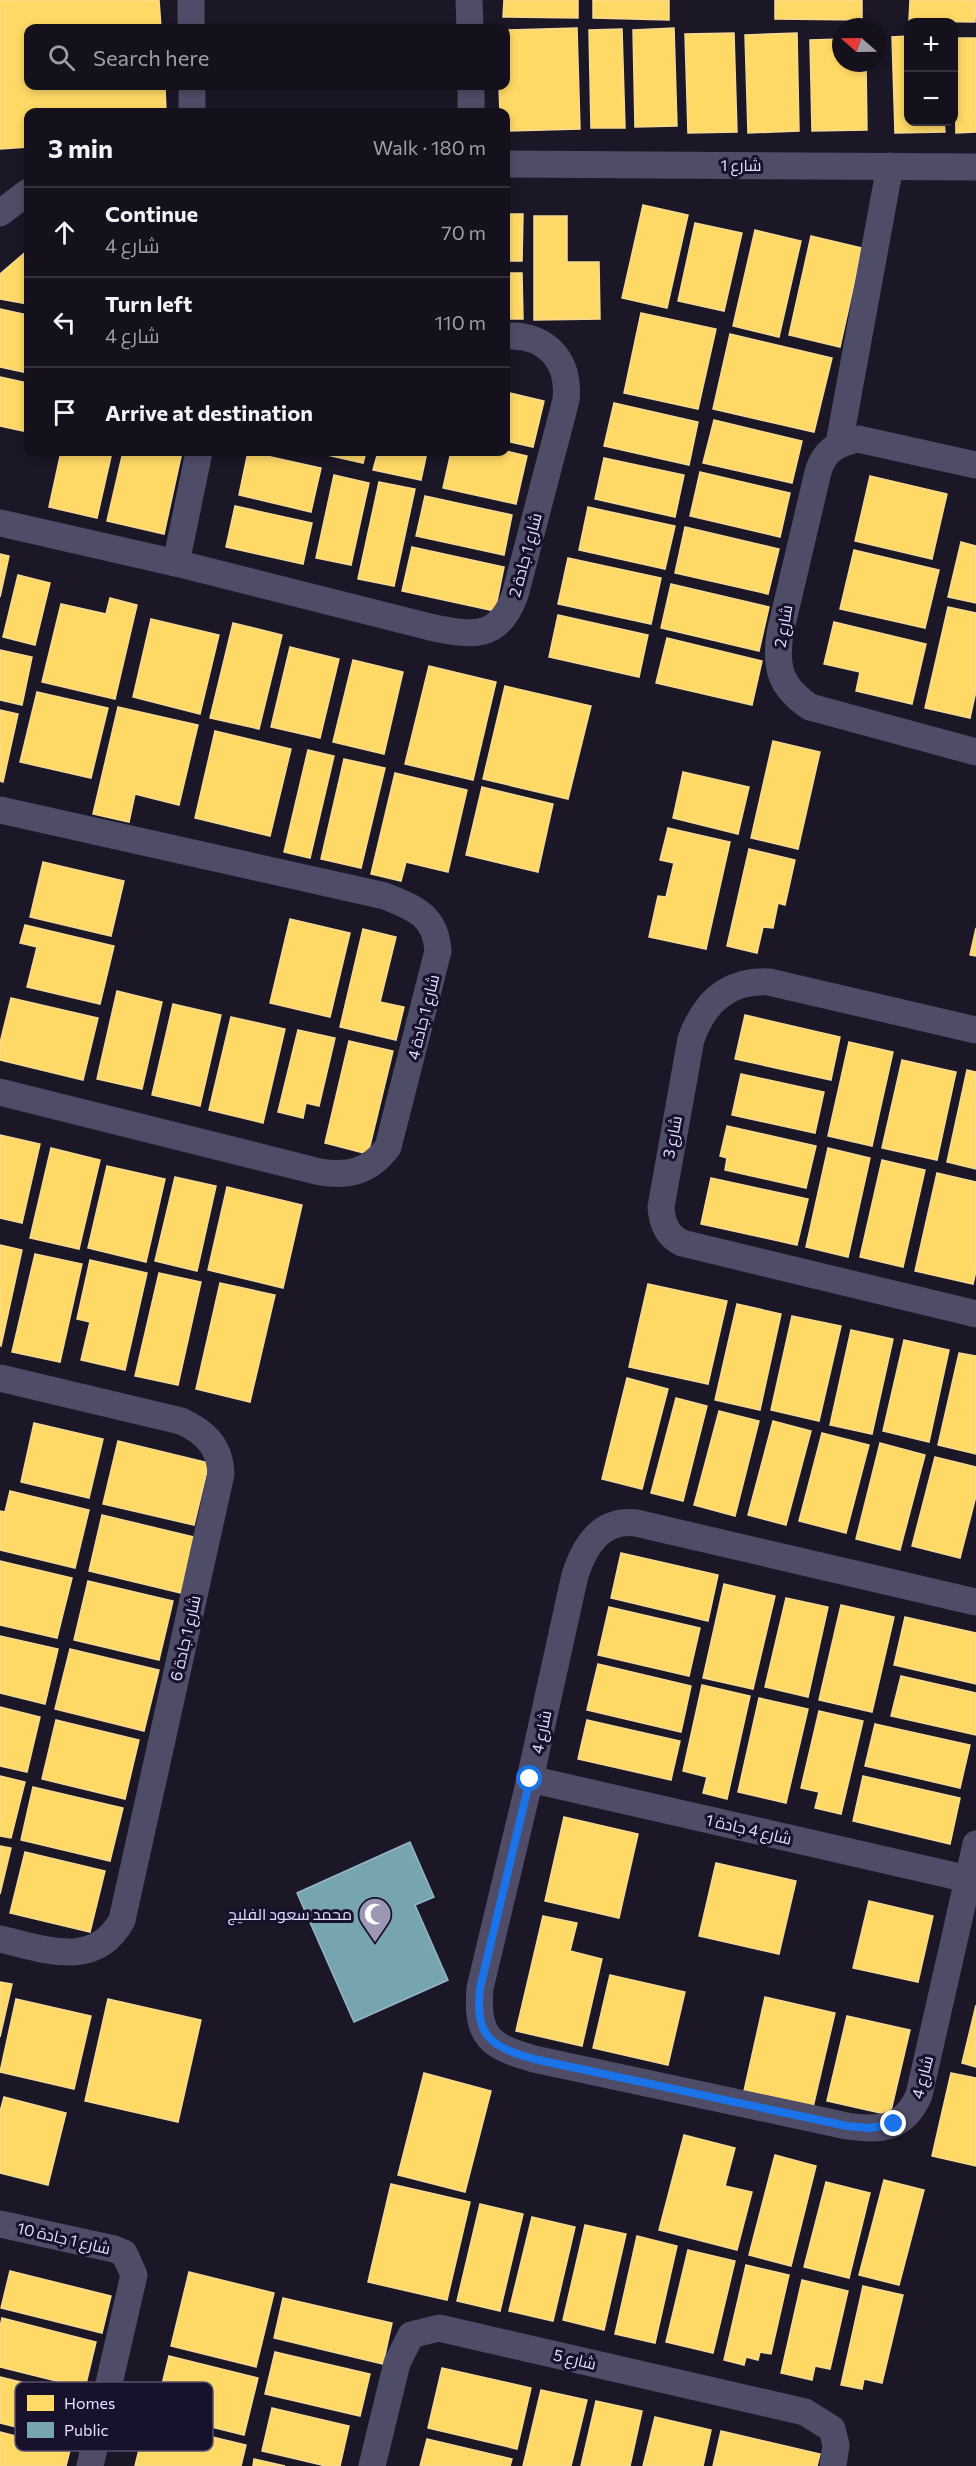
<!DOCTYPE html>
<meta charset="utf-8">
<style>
:root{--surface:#14111c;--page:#211f29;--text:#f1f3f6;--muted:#9d9da3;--line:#33313b}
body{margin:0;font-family:Commissioner,Cairo,sans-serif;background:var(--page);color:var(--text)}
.controls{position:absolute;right:18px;top:18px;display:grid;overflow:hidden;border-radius:12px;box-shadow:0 3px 9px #0003}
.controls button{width:54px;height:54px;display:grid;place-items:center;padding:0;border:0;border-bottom:2px solid var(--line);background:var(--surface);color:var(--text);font:30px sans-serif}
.compass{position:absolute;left:832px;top:18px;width:54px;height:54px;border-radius:50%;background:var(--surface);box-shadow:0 3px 9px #0003;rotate:290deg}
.stop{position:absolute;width:18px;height:18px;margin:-14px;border:4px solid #1a73e8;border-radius:50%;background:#fff}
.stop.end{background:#1a73e8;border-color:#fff;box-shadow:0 2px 6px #0008}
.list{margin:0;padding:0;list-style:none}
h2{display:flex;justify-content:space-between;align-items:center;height:78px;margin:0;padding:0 24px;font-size:26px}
h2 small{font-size:20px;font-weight:400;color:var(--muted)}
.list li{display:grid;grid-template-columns:39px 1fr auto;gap:18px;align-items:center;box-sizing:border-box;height:90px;padding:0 24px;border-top:2px solid var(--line)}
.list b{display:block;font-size:22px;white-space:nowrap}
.list p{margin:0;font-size:20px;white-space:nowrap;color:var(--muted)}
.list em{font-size:20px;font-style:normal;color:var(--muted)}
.icon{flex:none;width:33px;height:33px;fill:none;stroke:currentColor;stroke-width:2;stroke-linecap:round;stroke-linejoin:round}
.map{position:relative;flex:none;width:976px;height:2466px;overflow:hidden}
.search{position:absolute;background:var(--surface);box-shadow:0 3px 9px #0003;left:24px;top:24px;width:486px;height:66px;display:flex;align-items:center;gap:15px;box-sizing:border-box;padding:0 21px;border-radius:12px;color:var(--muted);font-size:22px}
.panel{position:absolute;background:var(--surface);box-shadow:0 3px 9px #0003;left:24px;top:108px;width:486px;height:348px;border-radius:12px}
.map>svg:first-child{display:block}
.homes{fill:#ffd966;stroke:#f6da94;stroke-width:1.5}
.public{fill:#76a5af;stroke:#96b6c7;stroke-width:1.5}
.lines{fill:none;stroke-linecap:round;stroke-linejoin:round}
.minor{stroke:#4f4c67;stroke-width:27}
.route{stroke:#1a73e8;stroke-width:8}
.labels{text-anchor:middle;stroke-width:6;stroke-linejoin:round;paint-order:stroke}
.street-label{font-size:16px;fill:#e2dcff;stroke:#18112c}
.poi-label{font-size:16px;fill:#e2dcff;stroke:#18112c;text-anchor:end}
.key{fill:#18112c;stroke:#554e6b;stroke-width:1.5}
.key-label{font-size:16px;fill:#e2dcff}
</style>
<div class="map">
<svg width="976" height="2466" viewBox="0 0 976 2466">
<rect width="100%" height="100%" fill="#1b1726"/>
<g class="homes">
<polygon points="0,0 159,0 161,28 28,28 28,86 165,86 166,112 28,112 28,147 0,149"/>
<polygon points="504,0 578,0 578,18 503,17"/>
<polygon points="593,0 669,0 669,20 593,18"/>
<polygon points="775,0 862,0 862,20 775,19"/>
<polygon points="910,0 976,0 975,22 909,21"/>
<polygon points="577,28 580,129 506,131 506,112 500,112 499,86 506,86 506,30"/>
<polygon points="674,28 677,126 635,127 633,30"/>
<polygon points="622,29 625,128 591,128 589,30"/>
<polygon points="734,33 737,132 688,133 685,34"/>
<polygon points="797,33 799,131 748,133 745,35"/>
<polygon points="908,36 908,122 944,122 945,132 895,133 892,37"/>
<polygon points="954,38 976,38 976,132 956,133"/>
<polygon points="841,39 841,63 866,63 867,130 812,131 810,40"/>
<polygon points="643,205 688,215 667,308 622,298"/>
<polygon points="506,214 523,214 522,261 506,261"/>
<polygon points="534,216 567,216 567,262 599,262 600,319 534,320"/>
<polygon points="695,223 742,233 724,311 678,301"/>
<polygon points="755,230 801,241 779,337 733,326"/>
<polygon points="811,236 862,248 840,347 789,335"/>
<polygon points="28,250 28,304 0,299 0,274"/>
<polygon points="506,273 522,273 523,319 506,319"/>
<polygon points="0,309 28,315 28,373 0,367"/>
<polygon points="641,313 716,329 698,409 624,393"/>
<polygon points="730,334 832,358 814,432 713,409"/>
<polygon points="0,377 28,383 28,432 0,426"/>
<polygon points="506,392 544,401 533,447 506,441"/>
<polygon points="614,403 698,422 689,465 604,446"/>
<polygon points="714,420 802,441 792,483 703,463"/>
<polygon points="506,451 527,456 516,504 443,488 451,452"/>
<polygon points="61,452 112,452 97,518 49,507"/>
<polygon points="123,452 182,452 164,534 107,521"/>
<polygon points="248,452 321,468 311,512 239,495"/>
<polygon points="318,452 366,452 363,463 318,453"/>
<polygon points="378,452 427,452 421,480 373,470"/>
<polygon points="604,458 684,475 675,517 595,499"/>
<polygon points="700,472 790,493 780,537 690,516"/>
<polygon points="334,475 369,483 351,565 316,558"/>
<polygon points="870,476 947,494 932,559 855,541"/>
<polygon points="379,482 415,489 394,586 358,579"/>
<polygon points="425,496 512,515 504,555 416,536"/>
<polygon points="235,506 312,523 303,564 226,547"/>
<polygon points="588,507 675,526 665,569 579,550"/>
<polygon points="685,527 779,549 768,594 675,573"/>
<polygon points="961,542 976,546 976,603 948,597"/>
<polygon points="412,547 504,567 495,611 402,591"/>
<polygon points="854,550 939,570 925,628 840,609"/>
<polygon points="0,554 9,556 0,597"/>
<polygon points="568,558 661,578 651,624 558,604"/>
<polygon points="18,575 50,583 35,645 3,637"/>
<polygon points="671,584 769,607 759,651 661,628"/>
<polygon points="110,598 137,605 115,699 42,682 61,604 106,614"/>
<polygon points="948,607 976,613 976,691 970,718 925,708"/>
<polygon points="558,615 648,635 639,677 549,657"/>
<polygon points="151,619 219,635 200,714 133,697"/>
<polygon points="834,622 926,644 912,704 856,691 860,672 824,664"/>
<polygon points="233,623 282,635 259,729 210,718"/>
<polygon points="667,638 762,661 752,705 656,683"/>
<polygon points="290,647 339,659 320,738 271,727"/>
<polygon points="0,650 32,657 22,705 0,700"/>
<polygon points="353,660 403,672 384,754 333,742"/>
<polygon points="429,666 496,682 473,780 405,764"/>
<polygon points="505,686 591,706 568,799 483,779"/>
<polygon points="37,692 108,708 91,778 20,762"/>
<polygon points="118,707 198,725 179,805 135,794 129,822 93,814"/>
<polygon points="0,710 18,714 3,782 0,781"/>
<polygon points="215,731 291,749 270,836 195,818"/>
<polygon points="773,741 820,752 798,849 751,838"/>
<polygon points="308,750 334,756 310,858 284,852"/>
<polygon points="344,759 385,768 361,868 321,859"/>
<polygon points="683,772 749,787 738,834 673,818"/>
<polygon points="395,773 467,790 448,872 406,862 401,881 371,874"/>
<polygon points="482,787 553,804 538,872 466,855"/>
<polygon points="668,828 730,842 706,949 649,937 658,896 666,897 674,863 660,860"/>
<polygon points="749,849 795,860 785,905 778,903 773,928 763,927 757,953 727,946"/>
<polygon points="43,862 124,881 111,936 30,917"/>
<polygon points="290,919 350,933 330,1017 270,1003"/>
<polygon points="25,925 114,946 100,1004 27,987 37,947 20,943"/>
<polygon points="976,928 976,956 970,955"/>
<polygon points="363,929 396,937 380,1002 404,1007 396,1040 340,1027"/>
<polygon points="117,991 162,1002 142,1089 97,1079"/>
<polygon points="11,998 98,1018 83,1080 0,1060 0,1043"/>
<polygon points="173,1004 221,1015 200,1106 152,1095"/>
<polygon points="745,1015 840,1037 831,1080 735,1059"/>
<polygon points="231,1017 285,1029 263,1123 209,1110"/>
<polygon points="298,1030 335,1038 319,1106 306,1103 303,1118 278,1112"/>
<polygon points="349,1041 393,1051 368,1154 325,1143"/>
<polygon points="849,1042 893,1052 872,1146 828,1136"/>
<polygon points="902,1060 956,1072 937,1160 882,1148"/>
<polygon points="967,1070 976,1072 976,1169 947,1162"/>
<polygon points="741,1074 824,1092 815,1133 732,1115"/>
<polygon points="727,1126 816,1146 806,1188 725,1170 727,1158 720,1156"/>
<polygon points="0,1135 40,1144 22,1223 0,1218"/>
<polygon points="51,1148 100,1160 79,1249 30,1238"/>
<polygon points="828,1148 870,1158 848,1257 806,1247"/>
<polygon points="882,1160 925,1170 903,1267 860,1257"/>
<polygon points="107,1166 165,1179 146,1262 88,1248"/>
<polygon points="937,1173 976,1182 976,1271 973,1284 915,1271"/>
<polygon points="175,1177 216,1186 197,1271 155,1261"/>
<polygon points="711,1178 808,1199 797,1245 701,1224"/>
<polygon points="227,1187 302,1205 283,1288 208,1270"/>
<polygon points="0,1245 22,1250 1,1346 0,1346"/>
<polygon points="35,1254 82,1264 60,1362 12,1352"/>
<polygon points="90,1260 147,1273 125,1370 81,1360 90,1322 77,1319"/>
<polygon points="159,1273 201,1282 178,1385 135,1376"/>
<polygon points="220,1283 275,1295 250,1402 196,1389"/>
<polygon points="648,1284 727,1301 708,1384 629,1367"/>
<polygon points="737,1304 781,1314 760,1410 715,1400"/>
<polygon points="792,1316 841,1326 819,1421 771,1410"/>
<polygon points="851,1330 893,1339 872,1434 830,1425"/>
<polygon points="904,1340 949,1350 929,1442 883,1431"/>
<polygon points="959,1353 976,1356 976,1454 938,1445"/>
<polygon points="627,1378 668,1389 642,1489 602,1479"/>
<polygon points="676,1398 707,1406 683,1501 651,1493"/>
<polygon points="719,1411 759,1421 735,1516 694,1505"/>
<polygon points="773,1421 811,1431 786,1525 748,1515"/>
<polygon points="34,1423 103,1439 89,1498 21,1482"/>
<polygon points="822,1433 869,1445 846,1533 799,1521"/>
<polygon points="118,1441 209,1463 194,1525 103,1504"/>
<polygon points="880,1443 925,1455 900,1550 856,1539"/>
<polygon points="935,1457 976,1467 976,1496 960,1558 912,1546"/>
<polygon points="10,1491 89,1510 75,1568 0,1550 0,1511 5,1512"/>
<polygon points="102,1515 194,1537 181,1593 89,1571"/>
<polygon points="621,1553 718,1575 708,1621 611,1598"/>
<polygon points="0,1561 72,1578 57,1638 0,1625"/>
<polygon points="88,1581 173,1601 159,1660 74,1640"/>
<polygon points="724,1584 775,1596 753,1689 703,1678"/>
<polygon points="786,1598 828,1607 808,1697 765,1687"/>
<polygon points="841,1605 894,1617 872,1712 819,1700"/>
<polygon points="609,1607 700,1628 689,1676 598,1655"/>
<polygon points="905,1617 976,1633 976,1684 894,1665"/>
<polygon points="0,1636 58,1649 45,1704 0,1693"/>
<polygon points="70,1649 159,1670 144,1731 55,1709"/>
<polygon points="598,1664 691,1686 681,1732 587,1710"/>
<polygon points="901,1676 976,1693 976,1735 891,1716"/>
<polygon points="702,1685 750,1696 727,1799 703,1793 707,1777 683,1771"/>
<polygon points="759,1698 808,1709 786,1803 738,1792"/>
<polygon points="0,1707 40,1717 27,1772 0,1766"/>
<polygon points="819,1711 863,1721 841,1814 815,1808 819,1792 801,1788"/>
<polygon points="56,1720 139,1740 125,1799 42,1779"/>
<polygon points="587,1720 680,1741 671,1780 578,1759"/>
<polygon points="875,1724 970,1745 960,1788 865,1766"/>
<polygon points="0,1776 25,1782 11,1838 0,1836"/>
<polygon points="863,1776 960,1798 950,1844 853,1821"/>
<polygon points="33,1787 123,1808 110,1861 21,1840"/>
<polygon points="564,1817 638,1834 619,1918 545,1901"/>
<polygon points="0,1846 11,1848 0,1894"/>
<polygon points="25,1852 105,1871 90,1932 10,1913"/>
<polygon points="716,1863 796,1881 779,1954 699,1936"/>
<polygon points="869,1901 933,1916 918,1982 853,1968"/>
<polygon points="543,1916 577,1923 570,1951 602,1959 582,2046 516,2031"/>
<polygon points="610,1975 685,1992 668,2065 593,2048"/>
<polygon points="0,1982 12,1984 0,2037"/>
<polygon points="765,1997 835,2013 813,2107 744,2091"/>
<polygon points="16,1999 91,2016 74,2089 0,2072"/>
<polygon points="108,1999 201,2020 178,2122 85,2101"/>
<polygon points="976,2005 976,2067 962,2063"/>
<polygon points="847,2016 910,2030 890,2115 827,2101"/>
<polygon points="424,2073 491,2091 465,2192 398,2175"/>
<polygon points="951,2073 976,2078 976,2166 932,2156"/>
<polygon points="4,2097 66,2113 48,2185 0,2173 0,2112"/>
<polygon points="684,2135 735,2148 725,2186 752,2192 737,2250 659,2230"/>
<polygon points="775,2155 816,2166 791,2266 749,2255"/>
<polygon points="884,2180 924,2190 899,2285 859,2275"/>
<polygon points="826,2182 870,2193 849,2278 804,2267"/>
<polygon points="391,2184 470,2202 447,2300 368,2282"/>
<polygon points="480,2204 523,2214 500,2311 457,2301"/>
<polygon points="532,2217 575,2227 553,2321 509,2311"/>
<polygon points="585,2225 626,2234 604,2330 563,2320"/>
<polygon points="637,2236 677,2246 655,2343 615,2334"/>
<polygon points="688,2250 735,2261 713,2353 666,2342"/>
<polygon points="746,2265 789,2275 771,2354 760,2352 758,2360 746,2357 744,2365 724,2360"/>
<polygon points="10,2271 111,2296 102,2333 1,2308"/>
<polygon points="189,2272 274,2293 256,2367 171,2346"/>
<polygon points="802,2280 848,2291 830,2369 815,2366 812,2380 781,2373"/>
<polygon points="863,2286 903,2295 882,2383 864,2379 862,2389 841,2385"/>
<polygon points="283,2298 392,2323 383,2364 274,2338"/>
<polygon points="2,2318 96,2342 85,2388 0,2367 0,2327"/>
<polygon points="275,2352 370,2374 360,2416 265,2394"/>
<polygon points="169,2356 258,2378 244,2435 155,2413"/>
<polygon points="442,2368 531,2388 517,2449 428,2428"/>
<polygon points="0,2377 79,2396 68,2440 0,2423"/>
<polygon points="541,2390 587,2400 571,2466 523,2466"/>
<polygon points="596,2401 642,2411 630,2466 581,2466"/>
<polygon points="272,2408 349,2426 340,2466 326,2466 262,2451"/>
<polygon points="655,2417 711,2430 703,2466 643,2466"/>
<polygon points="146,2421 246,2445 241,2466 135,2466"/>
<polygon points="721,2431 820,2454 817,2466 713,2466"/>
<polygon points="0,2432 70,2450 66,2466 0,2466"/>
<polygon points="427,2439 512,2459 510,2466 420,2466"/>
<polygon points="254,2459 285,2466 253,2466"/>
</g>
<polygon class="public" points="410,1842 434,1897 415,1905 448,1980 354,2022 297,1893"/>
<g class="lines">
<g class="minor">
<polyline points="191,0 191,28"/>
<polyline points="469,0 470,28"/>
<polyline points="192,86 192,112"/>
<polyline points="471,86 471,112"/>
<polyline points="506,164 976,167"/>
<polyline points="0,213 28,192"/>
<polyline points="839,444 890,166"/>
<path d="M976 465 858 439C837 443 824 451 818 472L780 633C775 668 780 687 810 707L976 752"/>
<path d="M0 523 176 563 434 628C474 636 499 639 515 595L566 400C570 361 547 334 506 336"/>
<polyline points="176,563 199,452"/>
<path d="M0 810 385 896C415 908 436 916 438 951L388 1147C370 1171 349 1177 320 1172L0 1092"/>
<path d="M976 1030 769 982C728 980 705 1001 691 1039L661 1207C662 1223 667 1236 682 1243L976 1314"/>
<path d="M0 1378 181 1421C205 1432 220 1446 221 1474L122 1920C95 1970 44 1949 0 1939"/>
<path d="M976 1602 636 1523C601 1519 585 1545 575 1575L530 1779 480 1988C476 2037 489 2046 534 2059L847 2126C881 2131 904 2129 919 2095L976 1844"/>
<polyline points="530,1779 968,1879"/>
<polyline points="0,2224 114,2249 124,2253 134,2275 90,2466"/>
<polyline points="372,2466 397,2363 411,2335 439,2328 805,2412 832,2429 836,2445 833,2466"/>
</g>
</g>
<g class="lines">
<path class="route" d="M530 1779 480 1988C475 2037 490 2046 534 2059L847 2126 870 2128 894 2124"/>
</g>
<defs>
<symbol id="mosque-pin" viewBox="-11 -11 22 30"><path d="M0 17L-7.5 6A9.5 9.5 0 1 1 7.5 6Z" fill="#9c97b3" stroke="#18112c"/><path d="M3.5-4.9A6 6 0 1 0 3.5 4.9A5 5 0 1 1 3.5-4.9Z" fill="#fff"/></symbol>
</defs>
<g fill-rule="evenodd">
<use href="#mosque-pin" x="356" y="1895" width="38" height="52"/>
</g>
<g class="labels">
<g class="street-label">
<text x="741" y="171">شارع 1</text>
<text transform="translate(525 555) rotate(-75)" y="6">شارع 1 جادة 2</text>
<text transform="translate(783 626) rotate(-80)" y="6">شارع 2</text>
<text transform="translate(423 1017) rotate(-76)" y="6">شارع 1 جادة 4</text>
<text transform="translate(672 1137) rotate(-79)" y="6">شارع 3</text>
<text transform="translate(185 1638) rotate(-77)" y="6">شارع 1 جادة 6</text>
<text transform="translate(541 1732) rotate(-78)" y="6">شارع 4</text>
<text transform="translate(749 1829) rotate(13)" y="6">شارع 4 جادة 1</text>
<text transform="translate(922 2077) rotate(-75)" y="6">شارع 4</text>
<text transform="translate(64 2238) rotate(13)" y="6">شارع 1 جادة 10</text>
<text transform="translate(575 2359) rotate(13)" y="6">شارع 5</text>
</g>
<g class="poi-label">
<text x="352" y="1920">محمد سعود الفليج</text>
</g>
</g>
<rect x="15" y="2382" width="198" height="69" rx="9" class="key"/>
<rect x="27" y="2395" width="27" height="16" fill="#ffd966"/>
<rect x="27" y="2422" width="27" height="16" fill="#76a5af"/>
<g class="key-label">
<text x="64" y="2409">Homes</text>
<text x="64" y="2436">Public</text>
</g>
</svg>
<div class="controls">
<button>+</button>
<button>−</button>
</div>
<svg class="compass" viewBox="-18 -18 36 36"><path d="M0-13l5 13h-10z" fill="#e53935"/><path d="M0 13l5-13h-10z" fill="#9d9da3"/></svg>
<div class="stop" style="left:530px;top:1779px"></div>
<div class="stop end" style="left:894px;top:2124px"></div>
<div class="search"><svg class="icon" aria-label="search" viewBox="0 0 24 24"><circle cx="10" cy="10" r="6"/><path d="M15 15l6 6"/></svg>Search here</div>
<section class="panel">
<h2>3 min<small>Walk · 180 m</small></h2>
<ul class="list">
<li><svg class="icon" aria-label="ahead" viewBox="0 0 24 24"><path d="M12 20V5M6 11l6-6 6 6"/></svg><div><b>Continue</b><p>شارع 4</p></div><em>70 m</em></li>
<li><svg class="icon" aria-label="left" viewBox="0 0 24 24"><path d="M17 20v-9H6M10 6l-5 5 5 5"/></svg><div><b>Turn left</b><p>شارع 4</p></div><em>110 m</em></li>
<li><svg class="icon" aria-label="arrive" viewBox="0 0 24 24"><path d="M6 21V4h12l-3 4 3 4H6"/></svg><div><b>Arrive at destination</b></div></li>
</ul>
</section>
</div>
